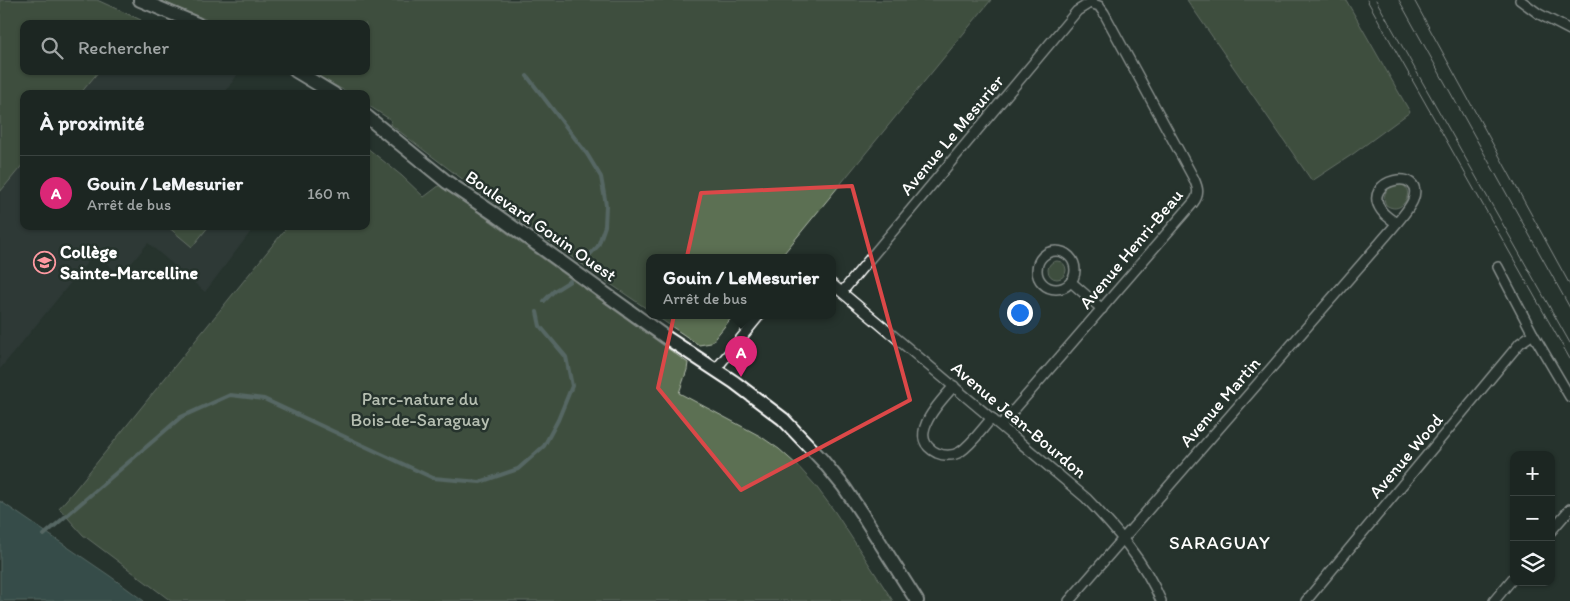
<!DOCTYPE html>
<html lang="fr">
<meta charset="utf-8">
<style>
:root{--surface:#1c2622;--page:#29322f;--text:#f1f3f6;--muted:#a0a5a5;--line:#3a4340;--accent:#db2777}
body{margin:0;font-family:Itim,sans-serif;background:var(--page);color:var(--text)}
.controls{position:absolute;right:15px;bottom:15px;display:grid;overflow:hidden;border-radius:10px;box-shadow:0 1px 4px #0004}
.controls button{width:45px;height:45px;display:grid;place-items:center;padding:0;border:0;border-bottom:1px solid var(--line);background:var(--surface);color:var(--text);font:25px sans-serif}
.you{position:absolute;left:1019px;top:312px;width:18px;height:18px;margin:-12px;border:4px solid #fff;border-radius:50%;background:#1a73e8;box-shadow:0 0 0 8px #1a73e833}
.badge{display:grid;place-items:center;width:32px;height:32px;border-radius:50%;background:var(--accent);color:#fff;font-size:16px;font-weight:700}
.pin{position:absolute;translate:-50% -41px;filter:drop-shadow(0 1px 2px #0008)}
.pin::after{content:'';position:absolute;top:26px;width:18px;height:15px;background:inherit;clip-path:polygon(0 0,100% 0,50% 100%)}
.popup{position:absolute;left:646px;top:254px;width:190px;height:65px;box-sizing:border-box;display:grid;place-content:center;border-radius:10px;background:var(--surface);filter:drop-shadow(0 1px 4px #0005);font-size:16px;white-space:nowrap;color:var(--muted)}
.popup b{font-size:19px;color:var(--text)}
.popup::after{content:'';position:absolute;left:50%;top:100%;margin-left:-10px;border:10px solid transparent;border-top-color:var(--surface)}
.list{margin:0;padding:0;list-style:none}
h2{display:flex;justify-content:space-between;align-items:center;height:65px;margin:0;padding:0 20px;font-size:21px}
h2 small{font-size:16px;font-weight:400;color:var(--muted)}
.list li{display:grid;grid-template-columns:32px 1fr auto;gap:15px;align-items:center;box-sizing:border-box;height:75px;padding:0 20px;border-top:1px solid var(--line)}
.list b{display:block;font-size:19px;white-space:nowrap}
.list p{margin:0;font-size:16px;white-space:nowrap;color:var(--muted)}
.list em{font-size:16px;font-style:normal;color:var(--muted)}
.icon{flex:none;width:28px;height:28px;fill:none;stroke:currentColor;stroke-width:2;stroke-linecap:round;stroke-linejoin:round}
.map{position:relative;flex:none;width:1570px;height:601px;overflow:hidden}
.search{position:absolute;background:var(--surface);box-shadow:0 1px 4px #0004;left:20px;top:20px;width:350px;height:55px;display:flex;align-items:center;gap:12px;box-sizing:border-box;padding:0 18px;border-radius:10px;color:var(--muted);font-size:19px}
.panel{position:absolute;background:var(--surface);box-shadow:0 1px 4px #0004;left:20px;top:90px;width:350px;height:140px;border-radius:10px}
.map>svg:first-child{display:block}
.built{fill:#374141}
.green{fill:#5c7053;stroke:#aeb8a9}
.water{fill:#486c6b;stroke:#91a7a6}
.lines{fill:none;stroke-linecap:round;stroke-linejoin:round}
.stream{stroke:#91a7a6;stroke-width:4}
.street-casing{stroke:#fff;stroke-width:12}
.secondary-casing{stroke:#fff;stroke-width:16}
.street{stroke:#26332d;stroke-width:9}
.secondary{stroke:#26332d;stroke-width:12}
.tram{stroke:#fff;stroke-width:1}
.marked{fill:none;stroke:#dc4848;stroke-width:4;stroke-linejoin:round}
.labels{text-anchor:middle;stroke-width:5;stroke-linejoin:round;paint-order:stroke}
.street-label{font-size:18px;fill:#fff;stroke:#26332d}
.poi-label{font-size:18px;font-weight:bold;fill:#fff;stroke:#26332d;text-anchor:start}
.park-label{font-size:18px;fill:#b6bfb2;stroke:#26332d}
.neighbourhood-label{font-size:19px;letter-spacing:1px;fill:#fff;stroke:#26332d}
</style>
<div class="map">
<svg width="1570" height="601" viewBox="0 0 1570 601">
<rect width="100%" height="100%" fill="#26332d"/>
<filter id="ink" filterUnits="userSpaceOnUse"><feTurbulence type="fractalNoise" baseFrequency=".02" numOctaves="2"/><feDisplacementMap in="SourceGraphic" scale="10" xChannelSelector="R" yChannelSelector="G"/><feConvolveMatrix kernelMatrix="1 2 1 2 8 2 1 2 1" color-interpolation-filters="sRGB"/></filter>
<g filter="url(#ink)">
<g class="built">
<polygon points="99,71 240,71 224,94 80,94"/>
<polygon points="24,163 24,226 255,226 205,292 148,243 121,276 95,253 0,369 0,192"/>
</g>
<g class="green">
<polygon points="0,0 97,0 141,20 138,24 24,24 24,71 99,71 80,94 24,94 24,163 0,192"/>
<path d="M159 0H991L780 258H650V311C562 251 474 190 390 124L391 120 366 104V94H350L310 71H366V24H217Z"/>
<polygon points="1187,0 1346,0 1410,112 1353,154 1312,181"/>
<polygon points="366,147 402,176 424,197 440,185 688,363 687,370 679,393 760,436 779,449 797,465 815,485 835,512 893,601 171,601 83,535 59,508 73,492 288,226 366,226"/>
<path d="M1393 185C1419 179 1406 219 1386 205 1382 197 1385 190 1393 185Z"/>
<polygon points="167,226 209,226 192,247"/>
<circle cx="1057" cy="270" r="9"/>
<polygon points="656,316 733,316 711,343 699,345"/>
</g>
<polygon class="water" points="0,501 110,576 144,601 0,601"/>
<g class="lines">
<g class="stream">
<polyline points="527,76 587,154 601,177 606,205 605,226 598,246 583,262"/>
<polyline points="544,301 554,291 570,281"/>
<polyline points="44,535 181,417 230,395 264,399 433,478 480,482 518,469 544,446 558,420 572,386 566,357 540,326 537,312"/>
</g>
<defs>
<g id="street">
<polyline points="1520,0 1539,14 1570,30"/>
<circle cx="1056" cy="270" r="19"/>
<polyline points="1498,267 1533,334 1570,397"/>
<polyline points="1071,282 1102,309"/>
<path d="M832 284 1086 498C1115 528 1145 562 1161 601"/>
<path d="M842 292 1077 11 1090 3 1099 6 1104 13 1194 179C1198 188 1200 194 1193 203L1001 425"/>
<polyline points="716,369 759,316"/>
<path d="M954 386C941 401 904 437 937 453 944 456 953 456 960 452 972 444 982 429 992 418"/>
<polyline points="1551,531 1570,509"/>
<path d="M1069 601 1379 244C1388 233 1409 211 1413 200 1426 166 1360 179 1381 210 1385 216 1391 219 1396 223"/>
<polyline points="1306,601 1510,355 1520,343 1533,334"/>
<polyline points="1494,601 1514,577"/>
</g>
<g id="secondary">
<polyline points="140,0 197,24"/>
<polyline points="296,71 334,94"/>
<polyline points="366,116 447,182 496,215 664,336 734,382 783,419 822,460 844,487 864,517 917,601"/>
</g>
</defs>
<use href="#street" class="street-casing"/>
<use href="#secondary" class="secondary-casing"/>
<use href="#street" class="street"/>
<use href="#secondary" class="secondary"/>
<g class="tram">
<polyline points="1367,0 1570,359"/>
<polyline points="1376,0 1570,343"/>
<polyline points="1399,0 1570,308"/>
<polyline points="1414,0 1570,285"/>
</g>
</g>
</g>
<path d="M0 0H1570V601H0ZM852 186 910 400 741 490 658 388 701 193Z" fill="#26332d" fill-opacity=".55" fill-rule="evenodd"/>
<path class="marked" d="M852 186 910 400 741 490 658 388 701 193Z"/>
<defs>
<symbol id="school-ring" viewBox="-11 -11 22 22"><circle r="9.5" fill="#26332d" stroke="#ff9aa2" stroke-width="1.5"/><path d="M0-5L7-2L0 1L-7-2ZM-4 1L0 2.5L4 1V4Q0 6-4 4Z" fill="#ff9aa2"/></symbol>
</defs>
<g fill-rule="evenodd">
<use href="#school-ring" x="32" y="250" width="25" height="25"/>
</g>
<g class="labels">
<g class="street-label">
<text transform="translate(952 135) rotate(-50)" y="6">Avenue Le Mesurier</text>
<text transform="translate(541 226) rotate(35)" y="6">Boulevard Gouin Ouest</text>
<text transform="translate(1131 249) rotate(-50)" y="6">Avenue Henri-Beau</text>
<text transform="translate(1220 402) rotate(-49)" y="6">Avenue Martin</text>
<text transform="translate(1019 420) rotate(40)" y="6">Avenue Jean-Bourdon</text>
<text transform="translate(1406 456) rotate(-50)" y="6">Avenue Wood</text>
</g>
<g class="poi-label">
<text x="60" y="258">Collège<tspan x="60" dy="21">Sainte-Marcelline</tspan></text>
</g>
<g class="park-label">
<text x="420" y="405">Parc-nature du<tspan x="420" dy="21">Bois-de-Saraguay</tspan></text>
</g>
<g class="neighbourhood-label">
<text x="1220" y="549">SARAGUAY</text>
</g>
</g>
</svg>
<div class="controls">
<button>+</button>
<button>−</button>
<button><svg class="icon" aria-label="layers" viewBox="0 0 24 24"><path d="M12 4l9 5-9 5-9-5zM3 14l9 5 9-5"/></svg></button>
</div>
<div class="you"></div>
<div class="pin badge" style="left:741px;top:377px">A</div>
<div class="popup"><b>Gouin / LeMesurier</b>Arrêt de bus</div>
<div class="search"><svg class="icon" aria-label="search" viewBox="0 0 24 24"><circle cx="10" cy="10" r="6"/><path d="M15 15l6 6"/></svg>Rechercher</div>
<section class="panel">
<h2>À proximité<small></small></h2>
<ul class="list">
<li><span class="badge">A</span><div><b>Gouin / LeMesurier</b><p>Arrêt de bus</p></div><em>160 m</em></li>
</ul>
</section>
</div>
